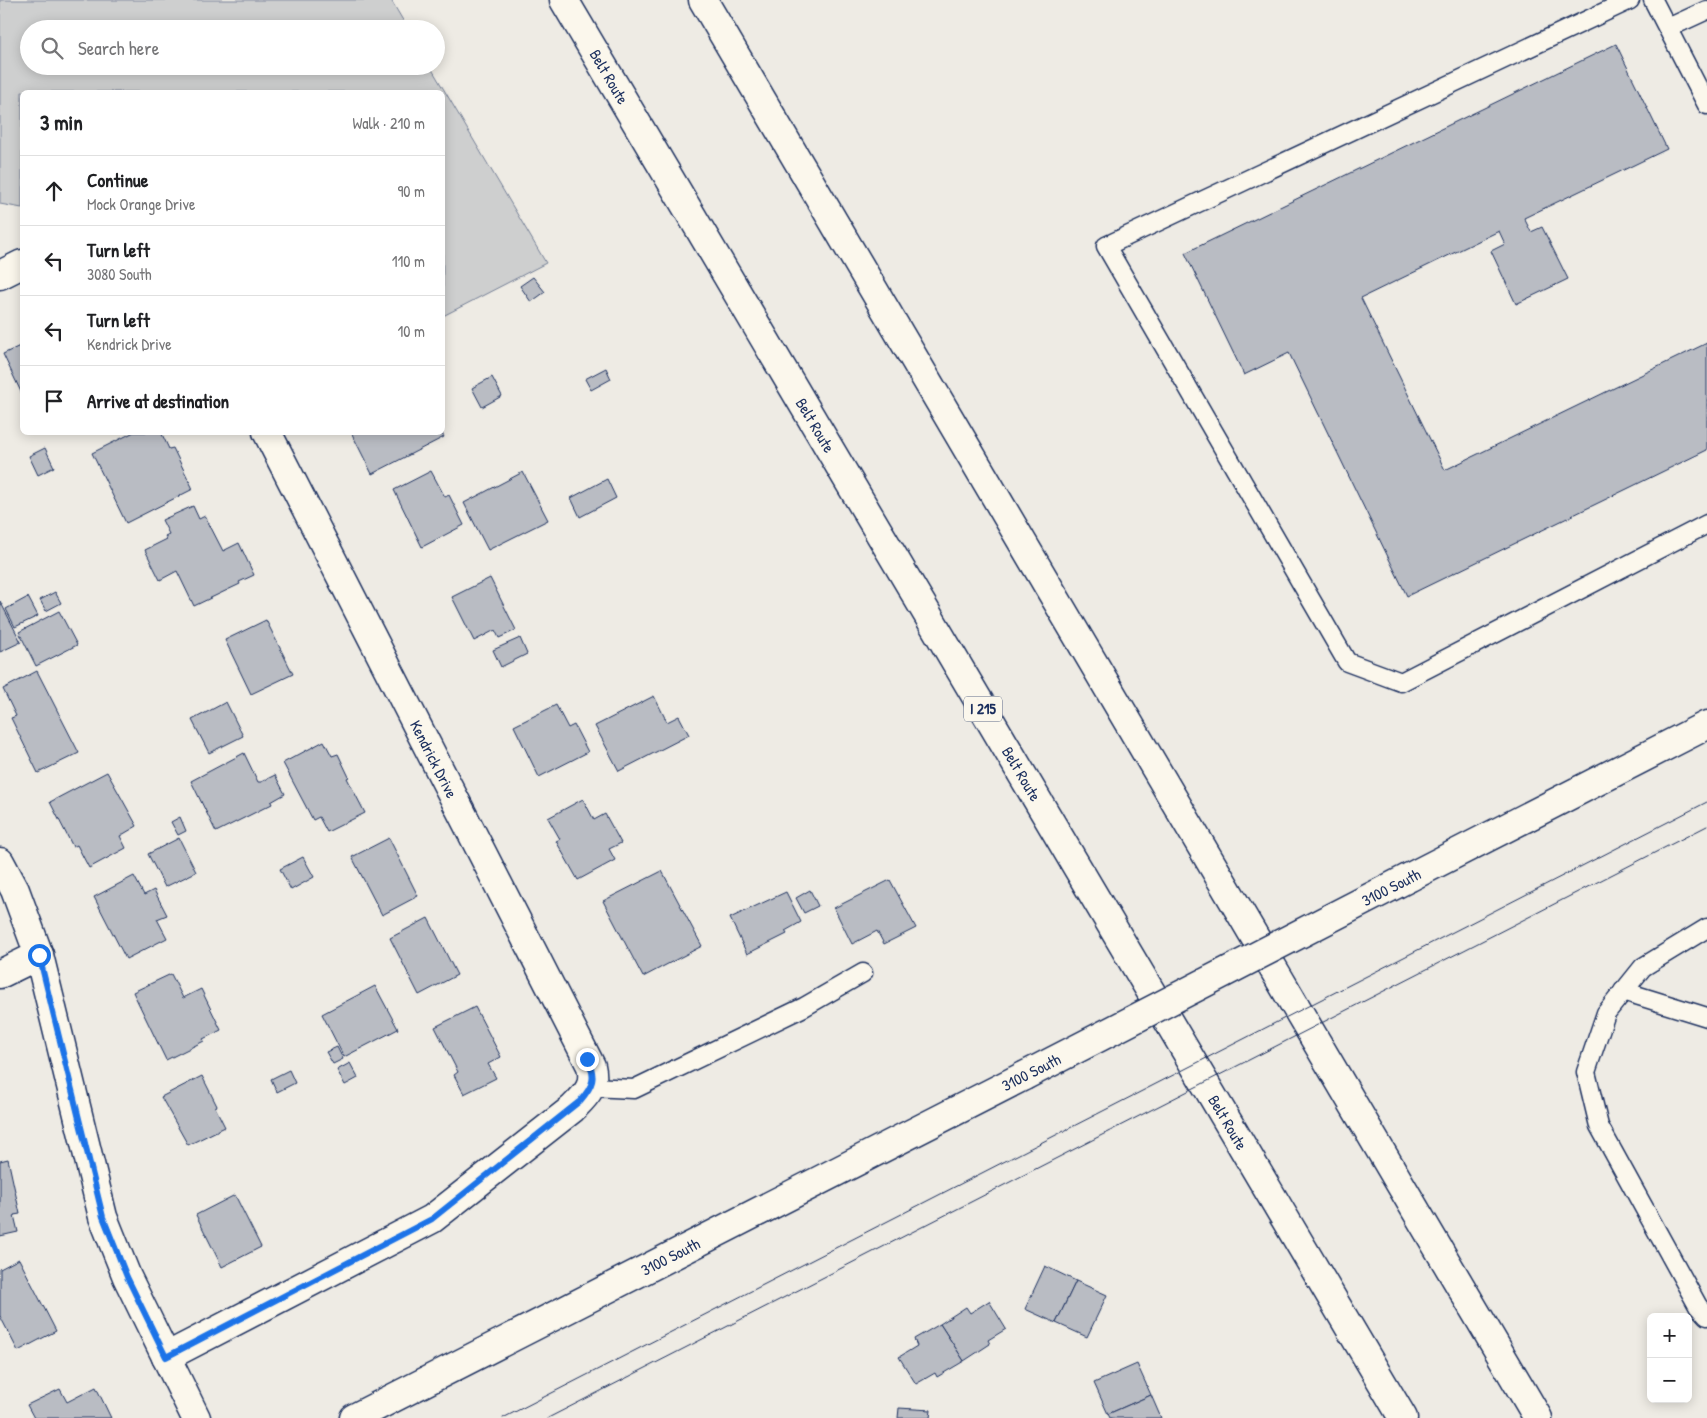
<!DOCTYPE html>
<meta charset="utf-8">
<style>
:root{--surface:#fff;--page:#f6f6f6;--text:#202124;--muted:#757577;--line:#e0e0e0}
body{margin:0;font-family:"Patrick Hand",sans-serif;background:var(--page);color:var(--text)}
.controls{position:absolute;right:15px;bottom:15px;display:grid;overflow:hidden;border-radius:8px;box-shadow:0 2px 12px #0003}
.controls button{width:45px;height:45px;display:grid;place-items:center;padding:0;border:0;border-bottom:1px solid var(--line);background:var(--surface);color:var(--text);font:25px sans-serif}
.stop{position:absolute;width:15px;height:15px;margin:-11px;border:4px solid #1a73e8;border-radius:50%;background:#fff}
.stop.end{background:#1a73e8;border-color:#fff;box-shadow:0 1px 5px #0008}
.list{margin:0;padding:0;list-style:none}
h2{display:flex;justify-content:space-between;align-items:center;height:65px;margin:0;padding:0 20px;font-size:21px}
h2 small{font-size:16px;font-weight:400;color:var(--muted)}
.list li{display:grid;grid-template-columns:32px 1fr auto;gap:15px;align-items:center;box-sizing:border-box;height:70px;padding:0 20px;border-top:1px solid var(--line)}
.list b{display:block;font-size:19px;white-space:nowrap}
.list p{margin:0;font-size:16px;white-space:nowrap;color:var(--muted)}
.list em{font-size:16px;font-style:normal;color:var(--muted)}
.icon{flex:none;width:28px;height:28px;fill:none;stroke:currentColor;stroke-width:2;stroke-linecap:round;stroke-linejoin:round}
.map{position:relative;flex:none;width:1707px;height:1418px;overflow:hidden}
.search{position:absolute;background:var(--surface);box-shadow:0 2px 12px #0003;left:20px;top:20px;width:425px;height:55px;display:flex;align-items:center;gap:12px;box-sizing:border-box;padding:0 18px;border-radius:28px;color:var(--muted);font-size:19px}
.panel{position:absolute;background:var(--surface);box-shadow:0 2px 12px #0003;left:20px;top:90px;width:425px;height:345px;border-radius:8px}
.map>svg:first-child{display:block}
.green{fill:#cecfcf;stroke:#747f96}
.building{fill:#b9bcc3;stroke:#1b2f5e}
.lines{fill:none;stroke-linecap:round;stroke-linejoin:round}
.lane-casing{stroke:#1b2f5e;stroke-width:21}
.street-casing{stroke:#1b2f5e;stroke-width:31}
.secondary-casing{stroke:#1b2f5e;stroke-width:31}
.highway-casing{stroke:#1b2f5e;stroke-width:31}
.lane{stroke:#fbf7ec;stroke-width:18}
.street{stroke:#fbf7ec;stroke-width:28}
.secondary{stroke:#fbf7ec;stroke-width:28}
.highway{stroke:#fbf7ec;stroke-width:28}
.tram{stroke:#1b2f5e;stroke-width:1}
.secondary-bridge-casing{stroke:#1b2f5e;stroke-width:31;stroke-linecap:butt}
.secondary-bridge{stroke:#fbf7ec;stroke-width:28}
.route{stroke:#1a73e8;stroke-width:6}
.labels{text-anchor:middle;stroke-width:4;stroke-linejoin:round;paint-order:stroke}
.shield{fill:#fbf7ec;stroke:#5e6b89;stroke-width:1}
.shield-label{font-size:15px;font-weight:bold;fill:#1b2f5e}
.street-label{font-size:16px;fill:#1b2f5e;stroke:#fbf7ec}
</style>
<div class="map">
<svg width="1707" height="1418" viewBox="0 0 1707 1418">
<rect width="100%" height="100%" fill="#eeebe4"/>
<filter id="ink" filterUnits="userSpaceOnUse"><feTurbulence type="fractalNoise" baseFrequency=".02" numOctaves="2"/><feDisplacementMap in="SourceGraphic" scale="10" xChannelSelector="R" yChannelSelector="G"/><feConvolveMatrix kernelMatrix="1 2 1 2 8 2 1 2 1" color-interpolation-filters="sRGB"/></filter>
<g filter="url(#ink)">
<polygon class="green" points="0,0 391,0 408,29 29,29 29,66 430,66 546,263 443,316 442,92 22,92 22,208 0,204"/>
<g class="building">
<polygon points="1616,44 1667,149 1524,218 1531,232 1542,227 1568,279 1516,304 1491,251 1505,244 1499,231 1361,298 1445,470 1707,343 1707,450 1407,596 1289,353 1244,375 1185,253"/>
<polygon points="533,277 545,292 531,302 520,286"/>
<polygon points="22,345 22,394 3,354"/>
<polygon points="606,368 611,379 591,390 585,379"/>
<polygon points="492,377 502,396 482,407 472,388"/>
<polygon points="134,432 161,432 169,449 173,448 193,489 126,523 92,453"/>
<polygon points="351,432 441,432 444,437 372,474"/>
<polygon points="45,448 54,467 38,475 29,456"/>
<polygon points="431,471 445,497 449,495 464,525 422,547 394,490"/>
<polygon points="523,472 548,520 488,550 464,503"/>
<polygon points="607,479 616,498 580,517 571,498"/>
<polygon points="193,506 199,519 205,516 223,551 239,543 254,575 239,582 240,584 194,606 177,571 160,580 145,550 167,539 165,536 169,534 162,520"/>
<polygon points="490,578 516,630 499,638 495,630 474,641 452,597"/>
<polygon points="55,592 61,603 46,611 40,600"/>
<polygon points="28,597 38,616 15,627 6,609"/>
<polygon points="0,601 21,642 0,652"/>
<polygon points="59,611 77,645 36,666 19,632"/>
<polygon points="266,620 293,674 251,694 225,640"/>
<polygon points="520,638 527,654 501,667 493,650"/>
<polygon points="37,671 79,753 38,773 11,718 16,716 3,689"/>
<polygon points="654,696 667,722 679,716 689,735 619,771 595,726"/>
<polygon points="226,702 243,736 209,753 192,720"/>
<polygon points="556,705 568,728 574,725 588,752 539,777 514,726"/>
<polygon points="324,741 332,756 338,754 349,777 347,778 365,813 327,832 319,817 313,820 283,763"/>
<polygon points="244,753 258,782 261,782 275,775 285,794 271,802 272,804 216,832 191,781"/>
<polygon points="107,772 137,826 120,836 126,848 89,868 77,845 73,847 50,802"/>
<polygon points="583,799 594,820 605,814 621,843 609,849 615,860 578,880 556,841 560,839 548,818"/>
<polygon points="180,817 186,831 178,835 171,822"/>
<polygon points="179,838 196,872 165,887 148,854"/>
<polygon points="389,838 418,896 382,915 352,857"/>
<polygon points="303,857 314,877 291,890 280,869"/>
<polygon points="662,871 702,946 643,977 603,901"/>
<polygon points="134,876 144,895 154,890 167,915 157,919 167,938 126,959 94,897"/>
<polygon points="890,880 916,928 884,944 877,931 852,944 834,908"/>
<polygon points="810,890 818,906 804,913 796,898"/>
<polygon points="786,892 801,922 785,931 787,934 747,954 730,918"/>
<polygon points="428,918 457,975 419,995 390,938"/>
<polygon points="171,974 183,998 201,989 221,1030 203,1039 204,1041 166,1060 133,992"/>
<polygon points="375,986 398,1029 344,1057 322,1014"/>
<polygon points="475,1007 501,1057 488,1064 496,1078 464,1094 454,1075 458,1072 435,1027"/>
<polygon points="337,1047 343,1059 333,1064 326,1052"/>
<polygon points="350,1063 358,1078 345,1085 337,1070"/>
<polygon points="289,1070 295,1083 277,1092 271,1079"/>
<polygon points="202,1076 217,1106 215,1107 225,1127 188,1145 161,1097"/>
<polygon points="8,1159 20,1214 14,1215 18,1232 0,1236 0,1161"/>
<polygon points="235,1195 261,1247 222,1267 196,1215"/>
<polygon points="19,1259 56,1331 18,1351 0,1316 0,1269"/>
<polygon points="1045,1266 1076,1281 1056,1323 1025,1309"/>
<polygon points="1076,1281 1107,1295 1087,1337 1056,1323"/>
<polygon points="989,1301 1006,1329 988,1340 990,1344 964,1361 940,1324 966,1307 970,1313"/>
<polygon points="940,1324 964,1361 937,1377 935,1373 916,1384 899,1357 917,1346 914,1339"/>
<polygon points="1137,1364 1151,1395 1108,1414 1094,1383"/>
<polygon points="96,1387 111,1418 34,1418 27,1405 60,1389 67,1402"/>
<polygon points="1151,1395 1161,1418 1110,1418 1108,1414"/>
<polygon points="899,1408 931,1410 930,1418 898,1418"/>
</g>
<g class="lines">
<defs>
<g id="lane">
<polyline points="1630,0 1106,246 1347,662 1401,682 1707,524"/>
<polyline points="1653,0 1707,105"/>
<polyline points="1668,28 1707,10"/>
<polyline points="1707,928 1643,967 1606,1013 1586,1072 1599,1126 1698,1306 1707,1316"/>
<polyline points="1623,991 1707,1017"/>
<polyline points="591,1087 634,1089 804,1007 863,973"/>
</g>
<g id="street">
<polyline points="0,275 22,264"/>
<polyline points="0,862 15,890 39,955 103,1217 127,1277 196,1418"/>
<polyline points="0,974 39,955"/>
<path d="M166 1357 432 1219 572 1109C586 1095 596 1087 591 1066L267 432"/>
</g>
<g id="secondary">
<polyline points="1410,877 1707,725"/>
<path id="s1" d="M354 1418 1024 1076"/>
</g>
<g id="highway">
<path id="s2" d="M564 0 1403 1418"/>
<polyline points="703,0 1538,1418"/>
</g>
</defs>
<use href="#lane" class="lane-casing"/>
<use href="#street" class="street-casing"/>
<use href="#secondary" class="secondary-casing"/>
<use href="#highway" class="highway-casing"/>
<use href="#lane" class="lane"/>
<use href="#street" class="street"/>
<use href="#secondary" class="secondary"/>
<use href="#highway" class="highway"/>
<g class="tram">
<polyline points="503,1418 1707,802"/>
<polyline points="548,1418 1707,826"/>
</g>
<defs>
<polyline id="secondary-bridge" points="1024,1076 1410,877"/>
</defs>
<use href="#secondary-bridge" class="secondary-bridge-casing"/>
<use href="#secondary-bridge" class="secondary-bridge"/>
</g>
</g>
<g class="lines" filter="url(#ink)">
<path class="route" d="M39 955 103 1217 127 1277 166 1357 432 1219 580 1101C593 1086 597 1077 587 1059"/>
</g>
<g class="labels">
<rect class="shield" x="964" y="696.5" width="38" height="25" rx="4"/>
<g class="shield-label">
<text x="983" y="714">I 215</text>
</g>
<g class="street-label">
<text dy="6" stroke="none"><textPath href="#s2" startOffset="89">Belt Route</textPath></text>
<text dy="6" stroke="none"><textPath href="#s2" startOffset="494">Belt Route</textPath></text>
<text transform="translate(434 759) rotate(63)" y="6">Kendrick Drive</text>
<text dy="6" stroke="none"><textPath href="#s2" startOffset="899">Belt Route</textPath></text>
<text transform="translate(1391 887) rotate(-27)" y="6">3100 South</text>
<text transform="translate(1031 1072) rotate(-27)" y="6">3100 South</text>
<text dy="6" stroke="none"><textPath href="#s2" startOffset="1304">Belt Route</textPath></text>
<text dy="6" stroke="none"><textPath href="#s1" startOffset="355">3100 South</textPath></text>
</g>
</g>
</svg>
<div class="controls">
<button>+</button>
<button>−</button>
</div>
<div class="stop" style="left:39px;top:955px"></div>
<div class="stop end" style="left:587px;top:1059px"></div>
<div class="search"><svg class="icon" aria-label="search" viewBox="0 0 24 24"><circle cx="10" cy="10" r="6"/><path d="M15 15l6 6"/></svg>Search here</div>
<section class="panel">
<h2>3 min<small>Walk · 210 m</small></h2>
<ul class="list">
<li><svg class="icon" aria-label="ahead" viewBox="0 0 24 24"><path d="M12 20V5M6 11l6-6 6 6"/></svg><div><b>Continue</b><p>Mock Orange Drive</p></div><em>90 m</em></li>
<li><svg class="icon" aria-label="left" viewBox="0 0 24 24"><path d="M17 20v-9H6M10 6l-5 5 5 5"/></svg><div><b>Turn left</b><p>3080 South</p></div><em>110 m</em></li>
<li><svg class="icon" aria-label="left" viewBox="0 0 24 24"><path d="M17 20v-9H6M10 6l-5 5 5 5"/></svg><div><b>Turn left</b><p>Kendrick Drive</p></div><em>10 m</em></li>
<li><svg class="icon" aria-label="arrive" viewBox="0 0 24 24"><path d="M6 21V4h12l-3 4 3 4H6"/></svg><div><b>Arrive at destination</b></div></li>
</ul>
</section>
</div>
